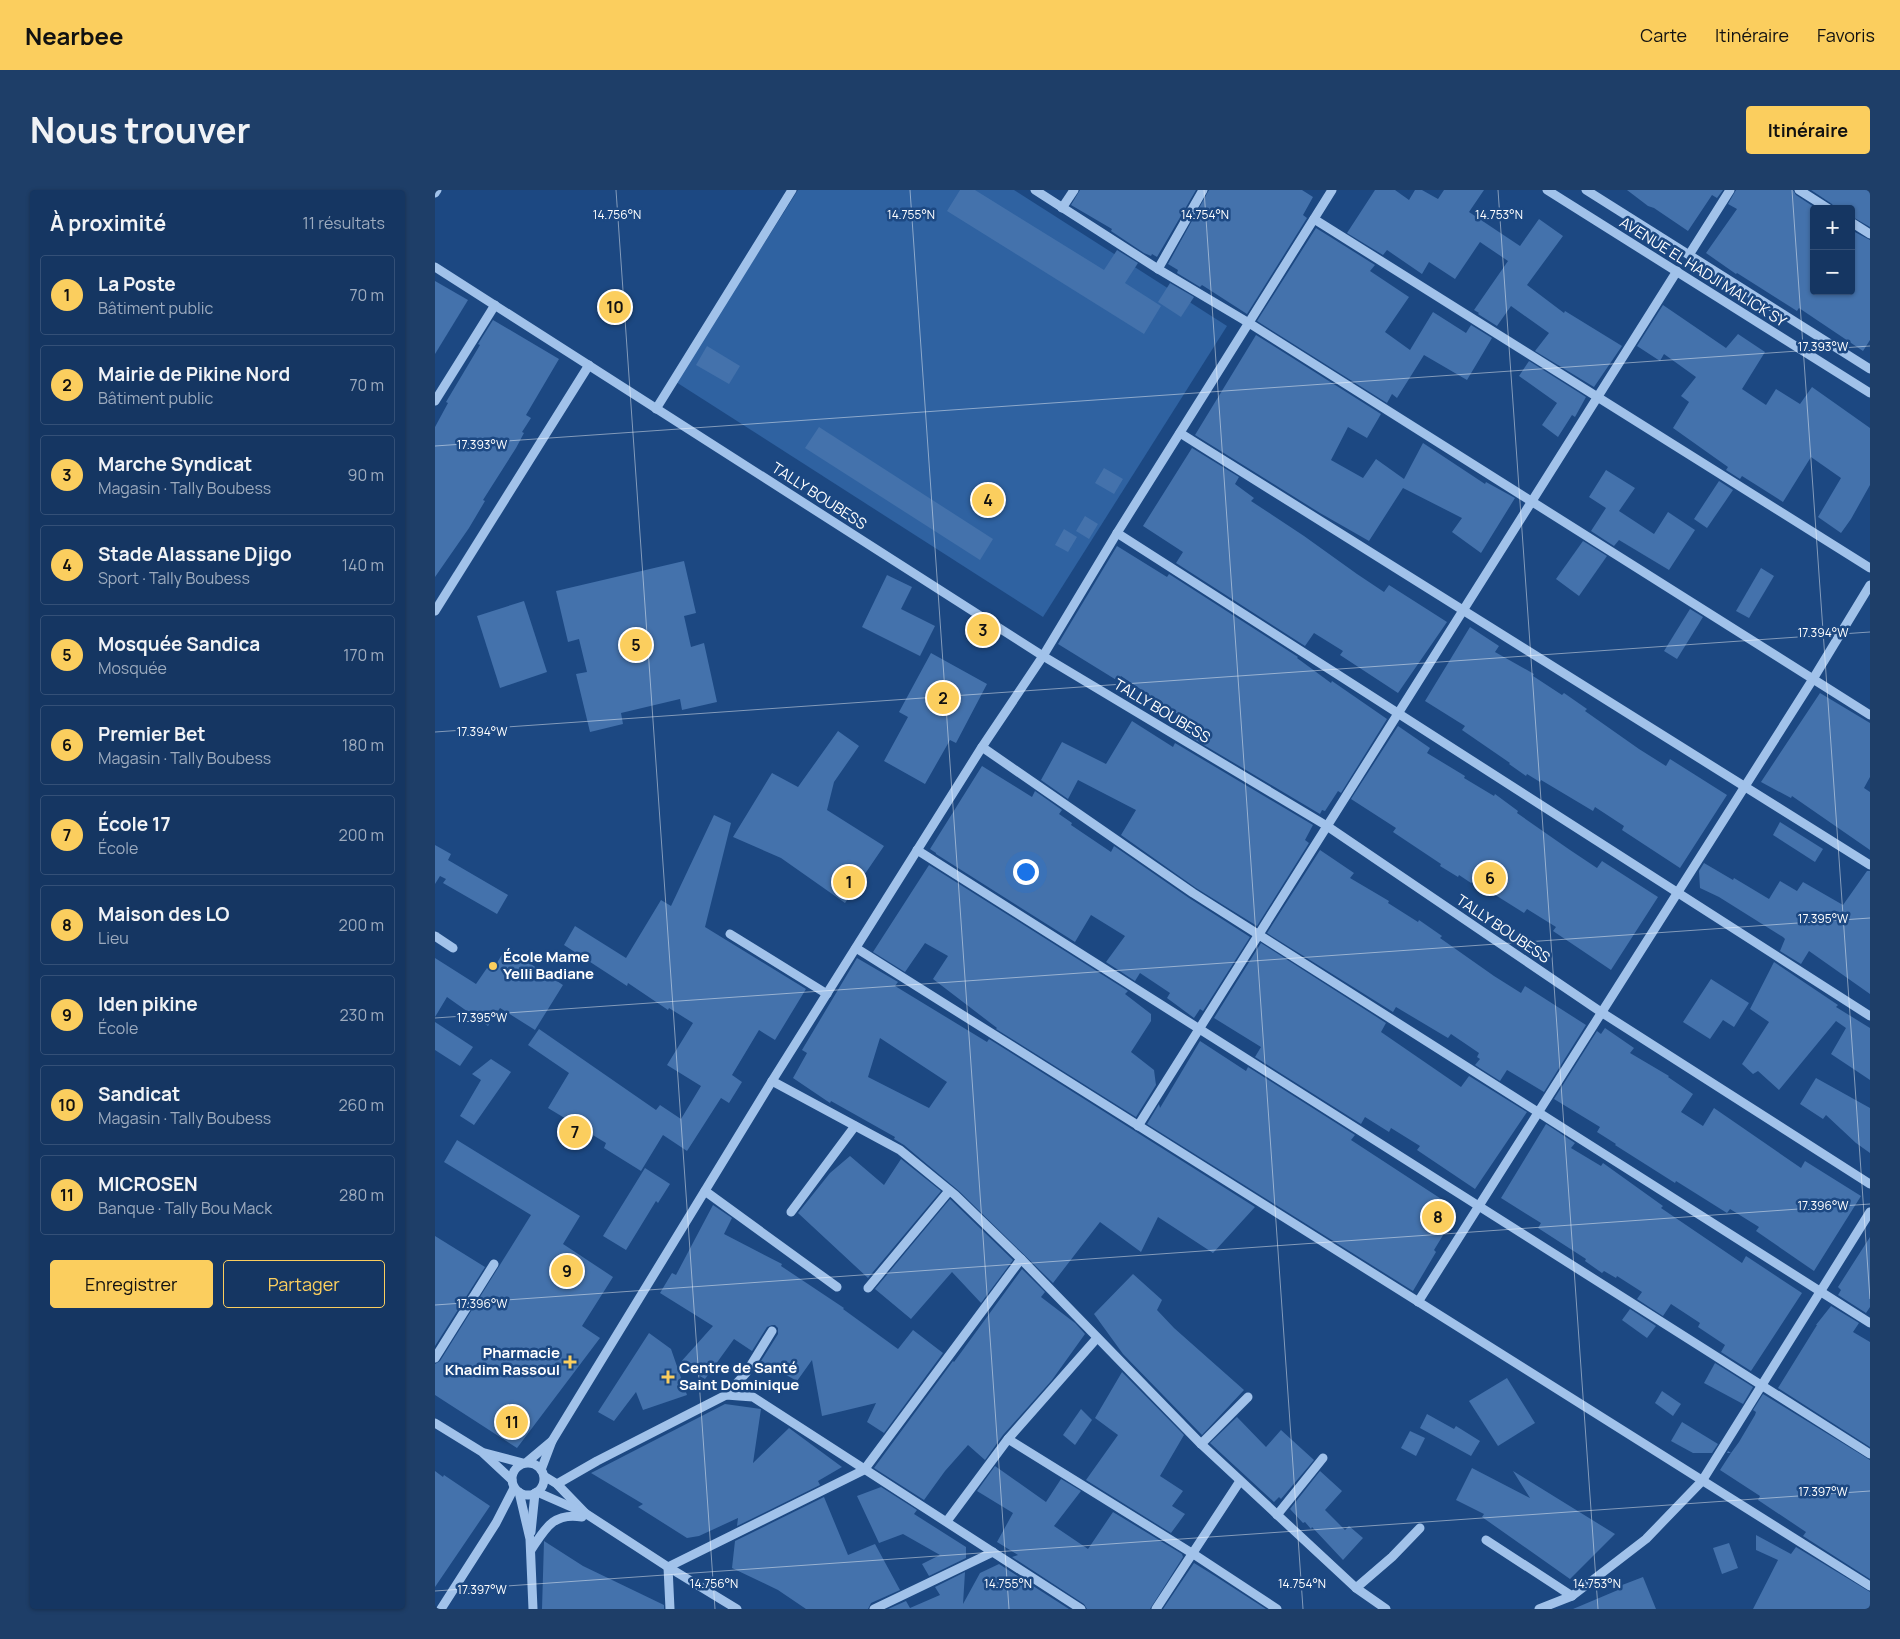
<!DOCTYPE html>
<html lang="fr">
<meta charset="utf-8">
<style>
:root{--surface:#153662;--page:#1e3e68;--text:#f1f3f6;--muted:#9dabbe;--line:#345077;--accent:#fbce5e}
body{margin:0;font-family:Manrope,sans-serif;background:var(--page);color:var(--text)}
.controls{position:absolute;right:15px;top:15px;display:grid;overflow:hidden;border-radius:5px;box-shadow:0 1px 4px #0004}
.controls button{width:45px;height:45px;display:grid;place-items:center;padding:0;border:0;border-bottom:1px solid var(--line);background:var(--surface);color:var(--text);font:25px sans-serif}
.you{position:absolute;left:590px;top:681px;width:18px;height:18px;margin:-12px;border:4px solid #fff;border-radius:50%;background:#1a73e8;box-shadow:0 0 0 8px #1a73e833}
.badge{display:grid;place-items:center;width:32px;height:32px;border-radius:50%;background:var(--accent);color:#111;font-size:16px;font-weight:700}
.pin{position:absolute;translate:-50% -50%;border:2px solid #fff;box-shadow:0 1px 5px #0006}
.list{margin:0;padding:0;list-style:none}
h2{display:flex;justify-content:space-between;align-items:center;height:65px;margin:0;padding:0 20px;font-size:21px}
h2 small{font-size:16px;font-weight:400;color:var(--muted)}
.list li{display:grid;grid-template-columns:32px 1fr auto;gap:15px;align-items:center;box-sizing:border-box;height:80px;margin:0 10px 10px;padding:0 10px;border:1px solid var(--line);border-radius:5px}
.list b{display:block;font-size:19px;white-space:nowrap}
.list p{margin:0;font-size:16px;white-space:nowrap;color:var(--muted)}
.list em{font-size:16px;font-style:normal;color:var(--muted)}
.actions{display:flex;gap:10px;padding:15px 20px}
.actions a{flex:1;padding:11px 0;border:1px solid var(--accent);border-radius:5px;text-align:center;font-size:18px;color:var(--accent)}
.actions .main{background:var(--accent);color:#111}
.map{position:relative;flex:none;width:1435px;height:1419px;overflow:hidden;border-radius:5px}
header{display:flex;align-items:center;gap:30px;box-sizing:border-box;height:70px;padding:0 25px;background:var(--accent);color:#111}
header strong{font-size:24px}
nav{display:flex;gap:28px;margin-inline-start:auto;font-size:18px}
.intro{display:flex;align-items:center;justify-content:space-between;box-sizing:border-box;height:120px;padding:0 30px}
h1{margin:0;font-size:35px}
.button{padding:12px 22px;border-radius:5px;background:var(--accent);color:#111;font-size:18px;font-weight:700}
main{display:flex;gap:30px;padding:0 30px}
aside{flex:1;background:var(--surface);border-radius:5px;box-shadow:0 1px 4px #0004}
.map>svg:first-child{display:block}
.green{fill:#2f62a1}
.building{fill:#4472ac;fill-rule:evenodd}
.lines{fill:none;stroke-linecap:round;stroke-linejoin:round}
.minor{stroke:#a1c2ea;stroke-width:9}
.ticks{fill:none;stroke:#fff;stroke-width:1;stroke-opacity:0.45}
.poi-dot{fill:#fbce5e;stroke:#1c4882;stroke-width:2}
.labels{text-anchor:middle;stroke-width:5;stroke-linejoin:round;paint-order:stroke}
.street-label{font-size:15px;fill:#fff;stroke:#1c4882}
.poi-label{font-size:15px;font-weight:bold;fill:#fff;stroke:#1c4882;text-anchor:start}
.ticks-label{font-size:12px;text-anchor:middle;fill:#fff;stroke:#1c4882;stroke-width:5;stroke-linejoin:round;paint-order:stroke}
</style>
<header>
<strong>Nearbee</strong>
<nav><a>Carte</a><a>Itinéraire</a><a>Favoris</a></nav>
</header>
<div class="intro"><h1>Nous trouver</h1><a class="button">Itinéraire</a></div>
<main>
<aside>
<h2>À proximité<small>11 résultats</small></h2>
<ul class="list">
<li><span class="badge">1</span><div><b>La Poste</b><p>Bâtiment public</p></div><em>70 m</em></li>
<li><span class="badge">2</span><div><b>Mairie de Pikine Nord</b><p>Bâtiment public</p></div><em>70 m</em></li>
<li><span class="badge">3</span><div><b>Marche Syndicat</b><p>Magasin · Tally Boubess</p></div><em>90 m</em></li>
<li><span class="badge">4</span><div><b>Stade Alassane Djigo</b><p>Sport · Tally Boubess</p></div><em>140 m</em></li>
<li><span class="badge">5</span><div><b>Mosquée Sandica</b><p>Mosquée</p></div><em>170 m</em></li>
<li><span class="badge">6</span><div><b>Premier Bet</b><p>Magasin · Tally Boubess</p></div><em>180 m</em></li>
<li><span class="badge">7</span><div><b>École 17</b><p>École</p></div><em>200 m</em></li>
<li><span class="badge">8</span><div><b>Maison des LO</b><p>Lieu</p></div><em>200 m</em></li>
<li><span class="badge">9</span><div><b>Iden pikine</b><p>École</p></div><em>230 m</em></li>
<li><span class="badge">10</span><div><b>Sandicat</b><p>Magasin · Tally Boubess</p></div><em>260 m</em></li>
<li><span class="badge">11</span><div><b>MICROSEN</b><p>Banque · Tally Bou Mack</p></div><em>280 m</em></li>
</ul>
<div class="actions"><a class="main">Enregistrer</a><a>Partager</a></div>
</aside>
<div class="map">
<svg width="1435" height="1419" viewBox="0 0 1435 1419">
<rect width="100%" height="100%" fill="#1c4882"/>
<polygon class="green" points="363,0 579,0 792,136 608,427 241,192"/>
<g class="building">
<polygon points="525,0 540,0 669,80 682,60 703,73 690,93 726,116 709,144 512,21"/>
<polygon points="645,0 761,0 722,67 717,64 716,66 709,63 676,41 677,39 636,15"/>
<polygon points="774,0 867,0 878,7 868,25 872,28 812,124 767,95 765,97 742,83 743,80 733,74"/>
<polygon points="940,0 960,0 974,10 980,0 987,0 1003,9 1009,0 1049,0 1034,22 1085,56 1104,29 1128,46 1092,95 1129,123 1130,121 1187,156 1159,197 1100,161 1114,143 1076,116 1062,136 1043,124 1044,123 1039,120 1073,71 1045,52 1020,89 994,72 987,84 952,60 948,65 912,43"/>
<polygon points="1192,0 1288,0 1282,8 1277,5 1253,41 1219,18 1213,16"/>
<polygon points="1301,0 1358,0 1361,5 1382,19 1379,19 1379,101 1416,101 1416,40 1435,50 1435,150 1428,161 1364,118 1362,121 1302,83 1301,84 1271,63 1302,19 1293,14"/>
<polygon points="1376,0 1435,0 1435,37 1416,26 1416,19 1400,19 1397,14"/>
<polygon points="881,38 940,75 935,81 974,107 950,142 975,160 998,122 1031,143 1036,135 1057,148 1032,190 989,165 962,208 957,204 952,213 822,131"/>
<polygon points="0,91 33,110 0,164"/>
<polygon points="735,93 759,107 746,127 723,112"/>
<polygon points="1228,115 1291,158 1303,144 1330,162 1307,199 1331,215 1341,199 1365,214 1377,197 1435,238 1435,295 1416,329 1406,343 1383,327 1406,288 1376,267 1348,312 1307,286 1305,289 1291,280 1293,277 1238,238 1254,212 1246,206 1261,187 1229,164 1225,171 1202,156"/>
<polygon points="58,130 124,169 91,225 96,228 87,242 89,243 81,258 48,310 50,311 34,338 0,387 0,237 13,213 11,212 45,155 43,154"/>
<polygon points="821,145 946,224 932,248 913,237 896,270 928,288 941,269 969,289 988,253 1050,294 1051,292 1080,308 1046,363 1017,342 1027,328 968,298 934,351 885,323 760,245"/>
<polygon points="272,156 305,176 294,194 261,175"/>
<polygon points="1094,171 1151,207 1140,227 1137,225 1123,247 1107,235 1122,213 1084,186"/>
<polygon points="384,237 558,349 545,370 370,258"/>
<polygon points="757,258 804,287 800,294 819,308 816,311 869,346 922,384 949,402 954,395 1012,432 963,503 905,465 908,461 879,443 870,456 741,373 748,362 708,336"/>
<polygon points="669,278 688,289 679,304 660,293"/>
<polygon points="1171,280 1200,298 1184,321 1219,344 1233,322 1260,340 1234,380 1184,350 1179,356 1156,341 1171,318 1154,307"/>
<polygon points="1284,291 1298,300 1272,338 1259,329"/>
<polygon points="650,326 663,334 654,349 641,341"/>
<polygon points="629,339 642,347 633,362 620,355"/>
<polygon points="1148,351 1172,366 1144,406 1121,389"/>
<polygon points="682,356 732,387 734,384 863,467 862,468 896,493 897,491 952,529 906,603 903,601 890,621 887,620 885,624 747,542 753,531 686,486 683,491 623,454"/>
<polygon points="249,371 261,423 249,426 256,457 269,453 282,512 247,520 245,509 186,523 188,534 155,542 141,484 152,482 144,449 133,452 121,401"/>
<polygon points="1326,378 1339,386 1314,428 1301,421"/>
<polygon points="452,385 477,397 466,419 500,436 485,466 427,437"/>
<polygon points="89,411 112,482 65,498 42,426"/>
<polygon points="1255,419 1268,427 1242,469 1229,461"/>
<polygon points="1035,437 1064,456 1060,462 1099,484 1098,486 1127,505 1129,503 1152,519 1150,521 1204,559 1231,576 1235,569 1292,605 1245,678 1187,640 1189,636 1160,617 1158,621 1106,590 1105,592 1092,584 1091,586 1074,574 1075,573 1027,540 1030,536 990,511"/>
<polygon points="496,463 552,494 521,553 515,550 490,594 449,571 473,527 464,522"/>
<polygon points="1385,503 1435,533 1435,587 1429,598 1435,602 1435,660 1357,606 1356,608 1326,592"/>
<polygon points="697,531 738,557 740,553 878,635 870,650 874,653 822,736 761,698 686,645 701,620 643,590 633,609 606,590 627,552 671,574"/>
<polygon points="963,536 995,558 992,563 1030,586 1029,588 1059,606 1060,604 1083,621 1082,623 1135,660 1162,678 1167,671 1223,707 1176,780 1118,741 1121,737 1092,719 1089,723 1038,691 1036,693 1024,685 1023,687 1005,676 1006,674 958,642 961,638 916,609"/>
<polygon points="403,541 424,556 399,592 392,620 449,656 410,713 346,668 298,647 337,583 363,597"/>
<polygon points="547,576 597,607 600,601 627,620 624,624 637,633 636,635 676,662 679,656 754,708 815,747 768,821 765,819 759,828 732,808 735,803 705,783 700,791 671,772 690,746 656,725 640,752 501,664 501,663 495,659"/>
<polygon points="279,625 296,633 270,737 371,799 340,850 324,840 297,885 307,892 294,913 286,908 252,961 228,945 206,981 169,958 171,953 113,918 134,883 93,855 104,839 221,920 225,915 246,929 266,896 232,875 258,833 234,818 233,820 193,793 192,796 129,755 140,736 191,768 226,710 236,716"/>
<polygon points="1345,632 1388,659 1380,672 1338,645"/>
<polygon points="0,655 16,664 13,670 73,705 62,724 8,693 11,689 5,686 0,694"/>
<polygon points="885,660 919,683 915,688 954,711 953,713 983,732 984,730 1007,746 1005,748 1059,786 1086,803 1090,796 1151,835 1109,902 1072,880 1065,891 1040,875 1045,869 1042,867 1044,863 1016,844 1013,848 961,817 958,822 832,743"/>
<polygon points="1269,673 1298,690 1299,688 1334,709 1345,691 1362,701 1368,692 1408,715 1432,681 1435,681 1435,804 1374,761 1366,774 1345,761 1350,749 1348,747 1284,707 1265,698 1264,681"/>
<polygon points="494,675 693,801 690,804 716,824 716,831 696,862 719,880 721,895 701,927 561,839 562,838 498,789 513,766 490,753 470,782 438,762"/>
<polygon points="826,753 951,833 946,842 1026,897 1034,886 1092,922 1040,999 982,960 985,956 956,938 954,942 930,927 926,934 820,867 826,857 779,828"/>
<polygon points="71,758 128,795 100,840 65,818 53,836 12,807 0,827 0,768 41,794 52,778 57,781"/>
<path d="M422 768 463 792 460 796 552 852 554 849 820 1017 778 1063 723 1027 706 1062 665 1032 618 1093 524 1001 469 955 459 949 460 947 396 911 395 913 358 888 372 863 367 860ZM445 848 512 892 494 918 433 887Z"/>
<polygon points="1339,772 1403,815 1401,817 1435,838 1435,890 1396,864 1411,838 1401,831 1344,900 1323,881 1318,884 1307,874 1334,832 1315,819"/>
<polygon points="1276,789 1314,813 1299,837 1288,830 1275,849 1248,832"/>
<polygon points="0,832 38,857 25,876 0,860"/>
<polygon points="1170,838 1199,858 1195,863 1234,886 1233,887 1258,904 1246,922 1268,936 1279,918 1366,978 1370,971 1426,1006 1379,1081 1321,1041 1324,1037 1295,1019 1292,1023 1241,991 1240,993 1180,955 1181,954 1162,942 1165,937 1119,909 1162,841 1166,844"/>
<polygon points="765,851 811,881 813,877 920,945 916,950 1017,1016 1014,1020 1021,1024 999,1060 1001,1062 978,1101 712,934 724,914 725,918"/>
<polygon points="56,869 76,882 39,935 25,926 46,890 37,884"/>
<polygon points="1381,888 1435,918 1435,963 1421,953 1391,925 1388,929 1365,914"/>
<polygon points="1111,934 1140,953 1136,958 1166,976 1168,973 1228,1016 1226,1018 1307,1073 1311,1066 1367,1103 1316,1181 1286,1162 1290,1155 1263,1137 1265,1133 1236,1114 1228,1126 1202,1109 1207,1102 1182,1086 1181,1088 1169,1081 1167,1083 1150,1071 1151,1069 1103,1038 1106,1033 1066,1008"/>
<polygon points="22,950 145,1026 128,1054 178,1087 147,1136 165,1148 82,1258 0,1205 0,1174 5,1171 96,1025 9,972"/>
<polygon points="415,966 449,995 466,969 506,1001 433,1088 363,1023 395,983"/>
<polygon points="210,978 235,994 223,1013 221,1011 191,1060 168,1046"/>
<polygon points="515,1009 578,1070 546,1113 517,1082 476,1129 440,1099"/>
<polygon points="278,1015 297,1028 289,1044 347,1074 346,1076 409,1118 408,1119 463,1159 478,1140 508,1163 449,1243 432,1232 441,1213 387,1226 377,1170 362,1191 326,1171 343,1144 343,1138 340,1135 337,1135 332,1137 317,1161 299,1149 270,1189 244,1174 278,1136 225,1103 237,1083 241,1085"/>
<polygon points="0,1046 50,1077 0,1156"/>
<polygon points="1435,1047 1435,1117 1431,1123 1403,1105 1406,1100 1403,1097"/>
<polygon points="587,1079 610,1102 606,1107 640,1133 650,1144 617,1190 568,1245 550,1270 533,1255 510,1281 489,1310 439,1278 518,1171 519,1172"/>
<polygon points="698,1084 727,1110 722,1120 739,1138 809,1200 767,1245 688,1164 659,1124"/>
<polygon points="1396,1116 1424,1133 1418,1142 1435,1152 1435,1257 1343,1198 1382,1135 1381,1135"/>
<polygon points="1195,1119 1221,1136 1212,1148 1187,1130"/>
<polygon points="214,1143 236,1159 252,1205 208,1220 201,1202 179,1231 163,1222"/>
<polygon points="1280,1173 1318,1197 1308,1214 1269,1193"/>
<polygon points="687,1182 749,1245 725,1286 748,1301 737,1316 750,1324 736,1343 651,1290 683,1245 660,1228"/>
<polygon points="1072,1188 1100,1233 1063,1256 1034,1211"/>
<polygon points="1227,1201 1246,1214 1238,1226 1220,1213"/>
<polygon points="1328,1204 1435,1270 1435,1389 1368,1346 1371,1342 1323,1310 1325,1306 1285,1280 1296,1263 1292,1263 1293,1261 1296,1263 1304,1252 1320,1225 1321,1222 1318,1220"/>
<polygon points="290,1214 326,1219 318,1273 354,1238 407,1277 383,1291 385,1295 302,1336 303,1328 264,1346 252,1348 203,1317 208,1314 156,1283"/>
<polygon points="646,1219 657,1230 640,1255 628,1245"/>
<polygon points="992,1224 1019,1239 1021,1236 1045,1251 1036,1266 985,1238"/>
<polygon points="802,1227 831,1257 846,1240 879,1270 846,1309 844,1307 839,1312 775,1253"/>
<polygon points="1247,1232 1283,1254 1277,1263 1258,1263 1236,1251"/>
<polygon points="975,1241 990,1248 981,1266 966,1258"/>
<polygon points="560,1276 611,1312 626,1289 646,1301 619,1336 653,1359 678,1322 747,1364 748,1367 715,1419 652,1419 649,1414 577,1367 583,1365 562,1352 578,1323 542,1301"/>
<polygon points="1037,1278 1095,1308 1078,1281 1180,1344 1135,1389 1047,1327 1049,1324 1021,1310"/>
<polygon points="0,1281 8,1287 9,1285 55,1316 0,1397"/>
<polygon points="885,1281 907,1301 890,1320 910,1340 914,1336 928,1348 908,1370 877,1337 876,1339 870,1332 868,1333 855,1319"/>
<polygon points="446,1297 482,1320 479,1324 531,1357 531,1368 494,1386 487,1374 505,1365 468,1344 444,1353 422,1306"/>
<polygon points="389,1307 413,1365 440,1354 465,1400 436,1413 433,1419 371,1419 343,1400 297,1378 300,1351"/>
<polygon points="1321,1345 1356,1364 1361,1357 1435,1402 1435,1419 1318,1419 1343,1370 1321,1360"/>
<polygon points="109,1351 148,1376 229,1415 229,1419 107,1419"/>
<polygon points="1294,1353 1303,1378 1287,1384 1278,1358"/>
<polygon points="759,1373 780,1386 831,1419 728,1419"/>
<polygon points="564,1374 634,1419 453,1419 471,1411 475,1418 505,1405 500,1397 530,1382 528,1414 545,1383"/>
<polygon points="1208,1387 1221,1419 1138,1419 1183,1400 1182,1397"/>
</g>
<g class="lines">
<g class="minor">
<polyline points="600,0 723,79 814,133 1435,525"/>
<polyline points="1112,0 1435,203"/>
<polyline points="1151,0 1435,179"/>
<polyline points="1364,0 1394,19"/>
<polyline points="0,3 2,0"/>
<polyline points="627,18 639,0"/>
<polyline points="879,29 1435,378"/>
<polyline points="1416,32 1435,44"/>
<polyline points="1254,65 1295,0"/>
<polyline points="0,77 608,466 892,636 1166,822 1435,994"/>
<polyline points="723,79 768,0"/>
<polyline points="0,211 60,115"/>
<polyline points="221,219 357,0"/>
<polyline points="745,243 1435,675"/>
<polyline points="682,343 1435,826"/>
<polyline points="0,421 154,175"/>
<polyline points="547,557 758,703 1435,1133"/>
<polyline points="482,660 1435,1264"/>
<polyline points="295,744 392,804"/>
<polyline points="0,746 18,758"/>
<polyline points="421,758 1435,1396"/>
<polyline points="337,891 465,960 520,1005 586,1069 766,1254 921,1398 951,1419"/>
<polyline points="703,936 1242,81"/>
<polyline points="270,1001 402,1097"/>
<polyline points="356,1022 420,936"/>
<polyline points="433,1098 514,1001"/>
<polyline points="983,1112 1378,489 1435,395"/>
<polyline points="0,1168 59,1074"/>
<polyline points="291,1205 311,1183 337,1141"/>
<polyline points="0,1233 47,1262 77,1290"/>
<polyline points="573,1249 760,1365 842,1419"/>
<polyline points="766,1254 813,1207"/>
<polyline points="50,1263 88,1273"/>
<polyline points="92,1272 117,1251"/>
<circle cx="93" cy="1289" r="16"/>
<polyline points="106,1280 117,1251 337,891 547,557 608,466 682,343 897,0"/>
<polyline points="109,1286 122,1294 150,1323"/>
<polyline points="122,1294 162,1271 291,1205 318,1207 646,1419"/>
<polyline points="84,1302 95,1349 98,1419"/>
<polyline points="102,1302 150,1323 233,1377 302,1419"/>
<polyline points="842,1325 888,1268"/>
<polyline points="512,1331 573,1249 662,1148"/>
<polyline points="96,1342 100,1303"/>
<polyline points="1051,1350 1137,1406"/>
<path d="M96 1360C110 1339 118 1322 147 1327"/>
<polyline points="921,1398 957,1367 985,1338"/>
<polyline points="6,1419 61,1333 79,1298"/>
<polyline points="235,1419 233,1377 429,1280 586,1069"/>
<polyline points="439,1419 558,1362"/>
<polyline points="721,1419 805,1291"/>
<polyline points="1104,1419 1137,1406 1211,1349 1267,1291 1435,1022"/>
</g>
</g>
<path class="ticks" d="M181 0 280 1419M475 0 574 1419M769 0 868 1419M1063 0 1163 1419M1357 0 1435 1109M0 256 1435 156M0 542 1435 442M0 828 1435 728M0 1115 1435 1014M0 1401 1435 1301"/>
<g class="poi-dot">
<circle cx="58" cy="776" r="5"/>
<path d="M132.5 1164.5h5v5h5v5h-5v5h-5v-5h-5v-5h5z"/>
<path d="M230.5 1179.5h5v5h5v5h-5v5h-5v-5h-5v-5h5z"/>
</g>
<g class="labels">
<g class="street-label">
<text transform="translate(1268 82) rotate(32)" y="5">AVENUE EL HADJI MALICK SY</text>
<text transform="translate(384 306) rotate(33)" y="5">TALLY BOUBESS</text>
<text transform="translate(727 521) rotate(31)" y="5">TALLY BOUBESS</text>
<text transform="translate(1068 739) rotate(34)" y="5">TALLY BOUBESS</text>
</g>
<g class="poi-label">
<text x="68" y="772">École Mame<tspan x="68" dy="17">Yelli Badiane</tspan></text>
<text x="125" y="1168" text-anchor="end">Pharmacie<tspan x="125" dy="17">Khadim Rassoul</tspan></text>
<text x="244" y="1183">Centre de Santé<tspan x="244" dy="17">Saint Dominique</tspan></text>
</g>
</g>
<g class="ticks-label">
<text x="182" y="29">14.756°N</text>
<text x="476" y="29">14.755°N</text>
<text x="770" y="29">14.754°N</text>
<text x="1064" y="29">14.753°N</text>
<text x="1388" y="161">17.393°W</text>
<text x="47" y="259">17.393°W</text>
<text x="1388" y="447">17.394°W</text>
<text x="47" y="546">17.394°W</text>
<text x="1388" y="733">17.395°W</text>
<text x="47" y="832">17.395°W</text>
<text x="1388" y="1020">17.396°W</text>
<text x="47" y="1118">17.396°W</text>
<text x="1388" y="1306">17.397°W</text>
<text x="279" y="1398">14.756°N</text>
<text x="573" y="1398">14.755°N</text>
<text x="867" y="1398">14.754°N</text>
<text x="1162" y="1398">14.753°N</text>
<text x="47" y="1404">17.397°W</text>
</g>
</svg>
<div class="controls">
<button>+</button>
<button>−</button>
</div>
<div class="you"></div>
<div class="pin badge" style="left:414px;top:692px">1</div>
<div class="pin badge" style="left:508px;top:508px">2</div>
<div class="pin badge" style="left:548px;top:440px">3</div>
<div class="pin badge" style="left:553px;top:310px">4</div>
<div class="pin badge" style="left:201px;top:455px">5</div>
<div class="pin badge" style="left:1055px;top:688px">6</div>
<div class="pin badge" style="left:140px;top:942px">7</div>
<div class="pin badge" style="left:1003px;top:1027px">8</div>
<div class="pin badge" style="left:132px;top:1081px">9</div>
<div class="pin badge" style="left:180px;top:117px">10</div>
<div class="pin badge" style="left:77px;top:1232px">11</div>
</div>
</main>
